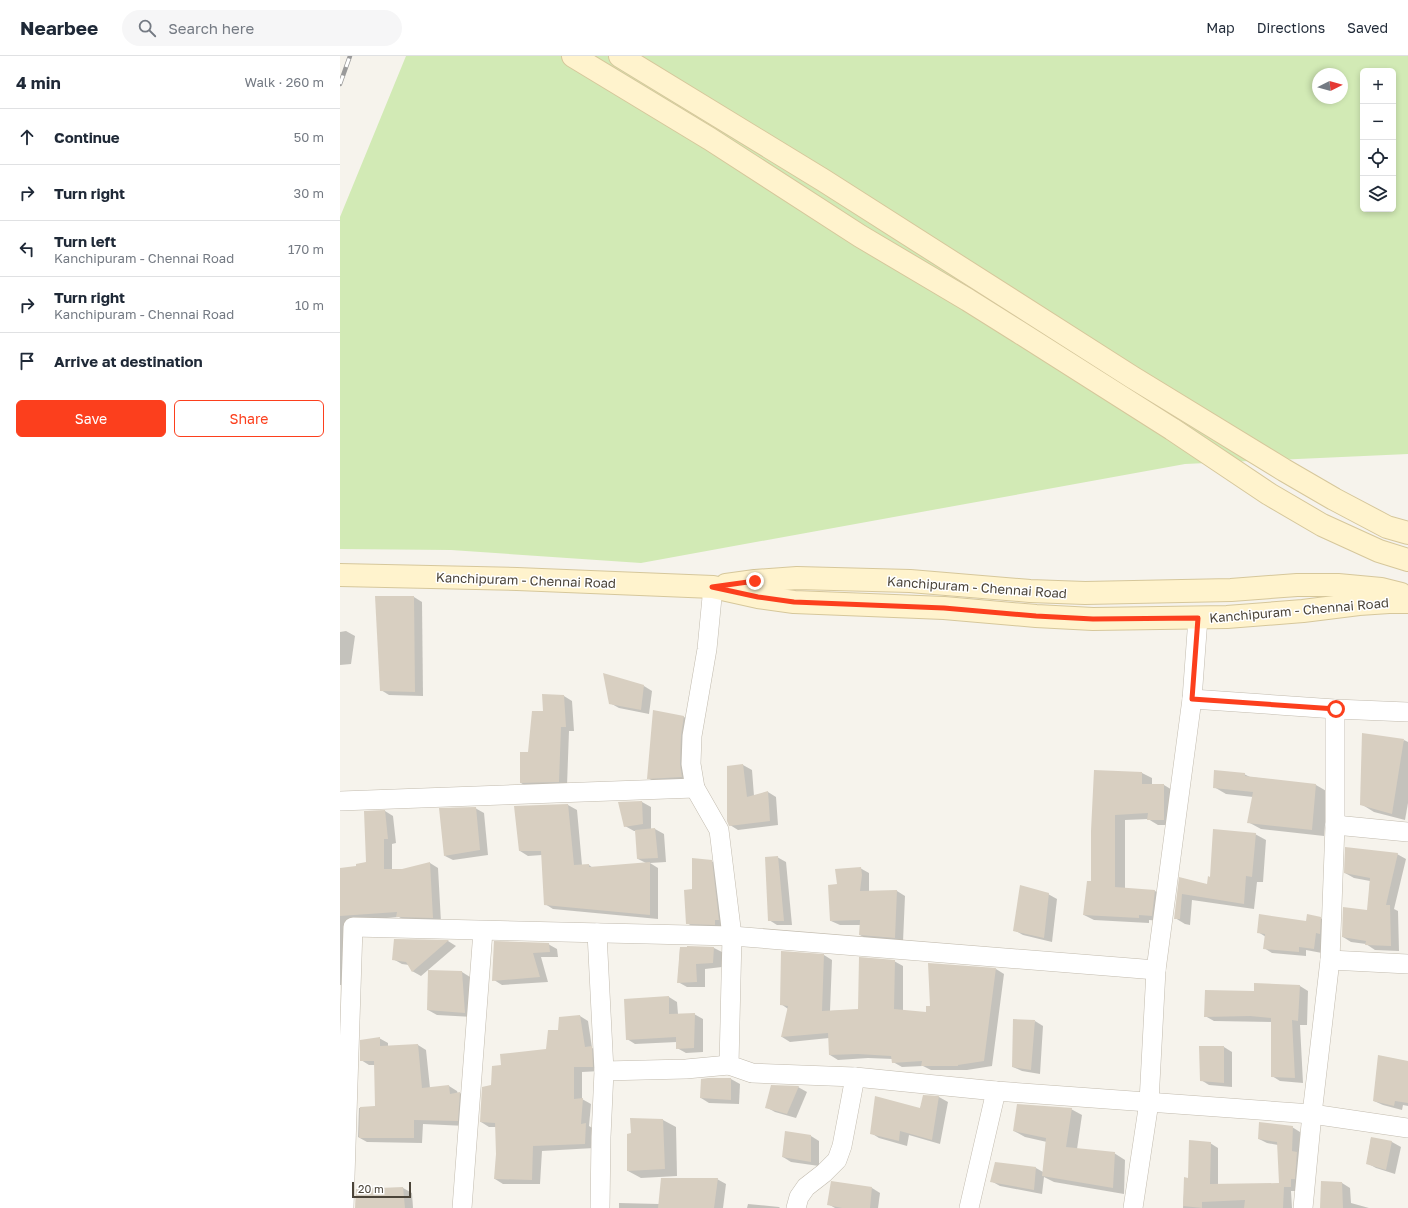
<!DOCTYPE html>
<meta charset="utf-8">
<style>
:root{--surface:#fff;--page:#f6f6f7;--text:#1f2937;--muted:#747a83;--line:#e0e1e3;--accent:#fc3f1d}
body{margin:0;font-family:"Golos Text",sans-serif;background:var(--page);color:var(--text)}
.controls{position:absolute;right:12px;top:12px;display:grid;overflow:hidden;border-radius:6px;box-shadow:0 2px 6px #0003}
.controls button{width:36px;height:36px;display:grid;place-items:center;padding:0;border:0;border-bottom:1px solid var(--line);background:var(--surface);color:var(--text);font:20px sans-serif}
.compass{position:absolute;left:972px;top:12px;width:36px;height:36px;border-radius:50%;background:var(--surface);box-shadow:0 2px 6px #0003;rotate:84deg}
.scale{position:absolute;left:12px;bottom:10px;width:59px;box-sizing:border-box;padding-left:4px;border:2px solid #4b4439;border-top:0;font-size:11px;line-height:14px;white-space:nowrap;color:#4b4439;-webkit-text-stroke:3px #fff;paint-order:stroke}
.stop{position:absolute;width:12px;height:12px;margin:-9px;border:3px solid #fc3f1d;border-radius:50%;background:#fff}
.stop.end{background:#fc3f1d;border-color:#fff;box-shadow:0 1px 4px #0008}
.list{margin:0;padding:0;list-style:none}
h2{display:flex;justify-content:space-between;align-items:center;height:52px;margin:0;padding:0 16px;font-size:17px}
h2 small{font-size:13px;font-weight:400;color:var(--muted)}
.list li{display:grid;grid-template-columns:26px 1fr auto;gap:12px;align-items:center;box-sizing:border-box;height:56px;padding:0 16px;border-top:1px solid var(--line)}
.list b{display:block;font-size:15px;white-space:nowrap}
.list p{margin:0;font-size:13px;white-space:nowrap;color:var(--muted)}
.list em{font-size:13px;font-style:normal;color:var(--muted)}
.actions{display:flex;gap:8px;padding:12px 16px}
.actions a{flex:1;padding:9px 0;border:1px solid var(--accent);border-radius:6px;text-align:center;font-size:14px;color:var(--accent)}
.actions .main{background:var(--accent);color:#fff}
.icon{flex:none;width:22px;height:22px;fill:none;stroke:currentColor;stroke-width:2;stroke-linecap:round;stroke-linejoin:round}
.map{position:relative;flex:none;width:1068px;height:1152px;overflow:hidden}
header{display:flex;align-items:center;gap:24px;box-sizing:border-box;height:56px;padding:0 20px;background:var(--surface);border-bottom:1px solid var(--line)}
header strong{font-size:19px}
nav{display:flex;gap:22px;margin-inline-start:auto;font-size:14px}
.search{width:280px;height:36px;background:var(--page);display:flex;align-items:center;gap:10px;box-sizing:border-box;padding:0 14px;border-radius:22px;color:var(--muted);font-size:15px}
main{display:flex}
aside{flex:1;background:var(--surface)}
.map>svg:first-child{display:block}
.green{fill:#d2eab5;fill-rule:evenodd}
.shadow{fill:#0003}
.building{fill:#d8cfc1}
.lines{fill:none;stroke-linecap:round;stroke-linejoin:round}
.minor-casing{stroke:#c2bbae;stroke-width:20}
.secondary-casing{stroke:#d6c79b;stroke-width:24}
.minor{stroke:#fff;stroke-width:19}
.secondary{stroke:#fff3cd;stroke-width:22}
.rail-casing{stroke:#9a9a9a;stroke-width:4.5}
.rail{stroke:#fff;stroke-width:3;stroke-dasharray:9;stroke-linecap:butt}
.route{stroke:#fc3f1d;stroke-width:5}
.labels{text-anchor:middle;stroke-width:3;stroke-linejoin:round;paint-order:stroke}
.street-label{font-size:13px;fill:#4b4439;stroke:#fff}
</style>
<header>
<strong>Nearbee</strong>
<div class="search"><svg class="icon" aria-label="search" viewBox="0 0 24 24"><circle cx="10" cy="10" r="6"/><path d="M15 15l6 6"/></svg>Search here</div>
<nav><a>Map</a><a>Directions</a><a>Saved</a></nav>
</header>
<main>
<aside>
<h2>4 min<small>Walk · 260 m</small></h2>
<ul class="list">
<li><svg class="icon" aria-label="ahead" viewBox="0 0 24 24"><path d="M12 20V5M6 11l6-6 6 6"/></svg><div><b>Continue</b></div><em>50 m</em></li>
<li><svg class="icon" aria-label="right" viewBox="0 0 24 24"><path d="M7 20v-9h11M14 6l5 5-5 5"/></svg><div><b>Turn right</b></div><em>30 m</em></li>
<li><svg class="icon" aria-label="left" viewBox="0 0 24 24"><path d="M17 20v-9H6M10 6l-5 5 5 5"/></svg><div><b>Turn left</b><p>Kanchipuram - Chennai Road</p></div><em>170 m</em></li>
<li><svg class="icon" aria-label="right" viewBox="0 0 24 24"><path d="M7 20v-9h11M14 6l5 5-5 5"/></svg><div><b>Turn right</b><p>Kanchipuram - Chennai Road</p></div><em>10 m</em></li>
<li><svg class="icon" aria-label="arrive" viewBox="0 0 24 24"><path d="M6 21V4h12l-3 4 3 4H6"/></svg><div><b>Arrive at destination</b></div></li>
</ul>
<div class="actions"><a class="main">Save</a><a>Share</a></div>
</aside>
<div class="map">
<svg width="1068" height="1152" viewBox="0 0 1068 1152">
<rect width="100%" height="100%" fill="#f6f3ec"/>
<path class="green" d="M66 0H1068V398L845 408 301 507 111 494 0 493V161ZM1023 15H1053V153H1023ZM978 18H1002V42H978Z"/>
<g class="shadow">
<polygon points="74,541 82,546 83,640 49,639 41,634"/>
<polygon points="6,575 15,580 11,608 0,609 0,576"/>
<polygon points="304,630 312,635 309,658 279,652 270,647"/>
<polygon points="224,640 232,645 234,675 229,675 227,730 189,732 181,727 189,697 204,656"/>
<polygon points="314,655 344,661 352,666 350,726 317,727 308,722"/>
<polygon points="1064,684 1068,686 1068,747 1065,764 1034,756 1021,748"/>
<polygon points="403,709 412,714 414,740 428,736 436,741 438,769 398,774 390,769"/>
<polygon points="802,717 812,722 812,729 824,729 834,735 834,769 818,769 808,763 785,764 785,833 815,835 825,841 822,865 809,864 809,867 754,864 744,859 752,826 752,775"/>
<polygon points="904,718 910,721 976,729 988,736 984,780 921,773 908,766 913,741 886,738 874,731"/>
<polygon points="302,746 311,751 311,774 315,773 324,778 326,806 310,807 318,812 318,863 213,853 205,848 202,799 188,800 180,795 228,749 237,754 242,809 249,809 253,812 306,807 298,803 296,775 294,775 285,770 279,747"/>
<polygon points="135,752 144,757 148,799 113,804 105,800"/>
<polygon points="45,755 53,760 56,787 52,788 52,814 62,814 90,807 98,812 101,866 66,865 59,861 11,865 9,929 0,929 0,813 17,811 27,807"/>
<polygon points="915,778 926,784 923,826 917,826 914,853 852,844 850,869 845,868 835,862 840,822 868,829 871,822"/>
<polygon points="1057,798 1066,803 1054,853 1058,855 1059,895 1035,894 1026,888 1011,886 1003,881 1028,856 1030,825 1014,822 1005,817"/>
<polygon points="437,801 446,806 452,869 437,869 429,864"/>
<polygon points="371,805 380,810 383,873 355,872 347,867 353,834"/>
<polygon points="520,812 529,817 529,836 557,835 565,840 563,886 529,884 520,879 521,869 500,869 491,865"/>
<polygon points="708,838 717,843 712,886 683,879 674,874"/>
<polygon points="980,862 988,866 982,897 966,894 966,900 932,897 924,892 926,881 918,876"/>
<polygon points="55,884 108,885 116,890 81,920 72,915 69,909 62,908 53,903"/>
<polygon points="155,886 208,888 217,893 218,901 201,901 208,926 162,929 154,924"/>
<polygon points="340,892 374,892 382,896 382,911 365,913 365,931 347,931 338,926"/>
<polygon points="484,899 492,904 490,955 519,954 554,905 563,910 563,955 587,957 591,951 656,913 664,918 652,1010 627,1014 591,1014 583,1010 562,1011 553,1006 553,1003 528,1002 498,1004 490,999 489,982 450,986 442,981 448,953 441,948"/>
<polygon points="122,916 130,921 133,961 97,959 88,954"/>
<polygon points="915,928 960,930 968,935 967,969 960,969 963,1027 940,1025 932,1020 932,966 874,965 865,960 915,936"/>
<polygon points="329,941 337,946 338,958 354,958 363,963 363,996 346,997 337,992 337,986 295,988 287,983"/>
<polygon points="240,960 248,965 252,992 260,996 261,1015 242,1016 242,1043 251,1048 249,1070 254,1073 254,1092 202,1095 200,1128 163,1128 155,1123 157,1098 156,1071 149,1071 141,1066 152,1030 162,1010 207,994 219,975"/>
<polygon points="695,965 703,970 700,1018 682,1015 673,1011"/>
<polygon points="39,982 48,987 48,991 78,989 86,994 90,1032 109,1030 117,1035 118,1038 120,1037 128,1042 126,1070 83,1068 82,1087 27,1086 18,1081 19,1052 36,1051 35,1009 29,1009 21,1004"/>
<polygon points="884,991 892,996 892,1031 869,1029 861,1024"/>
<polygon points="1068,1004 1068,1050 1063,1049 1062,1054 1043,1049 1034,1045 1068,1006"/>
<polygon points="391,1023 400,1028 399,1048 369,1047 361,1042 362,1024"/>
<polygon points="458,1031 467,1036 456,1062 435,1056 426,1051"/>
<polygon points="584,1040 599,1041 608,1046 600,1088 569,1079 567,1090 539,1082 531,1077 580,1053"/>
<polygon points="731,1053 742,1059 737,1093 774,1097 785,1104 784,1138 714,1126 704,1121 702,1138 660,1130 651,1125 696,1112 703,1116 707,1086 685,1081 674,1075"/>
<polygon points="291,1063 323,1064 336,1071 337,1120 301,1122 288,1115 292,1078"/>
<polygon points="952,1071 960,1076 959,1135 951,1135 952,1152 843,1152 845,1122 849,1123 870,1087 878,1092 878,1128 940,1128 938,1089 927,1087 919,1083"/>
<polygon points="471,1080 479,1085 479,1110 451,1106 443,1101"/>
<polygon points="1031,1082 1052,1086 1061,1091 1055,1118 1036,1112 1027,1107"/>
<polygon points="377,1123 386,1128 383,1152 279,1152 279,1147 319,1148"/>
<polygon points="1002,1127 1010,1132 1011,1147 1029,1152 981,1152"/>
<polygon points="63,1132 72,1137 73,1152 16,1152"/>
<polygon points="532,1132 540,1137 538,1152 495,1152 488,1148"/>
<polygon points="408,1148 439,1151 440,1152 407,1152"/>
</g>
<g class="building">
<polygon points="35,540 74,540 75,636 40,635"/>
<polygon points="263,617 304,629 301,654 269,648"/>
<polygon points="202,638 224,639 226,671 221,671 219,726 180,727 180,696 188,696 192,655 203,655"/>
<polygon points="313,654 344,660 341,680 340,708 342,721 307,723"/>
<polygon points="1022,677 1064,683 1052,758 1020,749"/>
<polygon points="403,708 407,741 428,735 430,765 389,770 387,765 387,710"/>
<polygon points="754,714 802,716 802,728 824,728 824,764 807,764 808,757 775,759 775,831 815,834 812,860 799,859 799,862 743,859 747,825 751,825 751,775"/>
<polygon points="874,714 905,717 905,720 976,728 972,774 907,767 913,736 873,732"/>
<polygon points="302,745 303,768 284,771 278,746"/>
<polygon points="228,748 234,809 249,808 249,811 310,806 310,859 204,849 201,795 179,795 174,750"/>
<polygon points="136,751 140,794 104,800 99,752"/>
<polygon points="45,754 48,783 44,783 44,813 62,813 90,806 93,862 56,861 57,856 0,860 0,812 16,810 16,808 26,806 24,755"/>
<polygon points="315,772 318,802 297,803 295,774"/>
<polygon points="873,773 916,777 912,821 906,820 904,848 842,838 840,863 834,863 839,821 867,828 868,820 870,821"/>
<polygon points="1005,791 1058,797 1046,849 1050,849 1051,890 1025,889 1026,885 1002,881 1003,851 1027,854 1030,822 1004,817"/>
<polygon points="438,800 444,865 428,865 425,801"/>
<polygon points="352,802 372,804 379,864 375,864 375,869 346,868 344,834 352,833"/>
<polygon points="521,811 522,819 520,835 557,834 555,882 519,879 520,864 490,865 488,829 497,828 495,813"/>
<polygon points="680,829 709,837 704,882 673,875"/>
<polygon points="919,858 966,865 967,858 981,861 980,878 976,877 974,893 959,891 959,896 923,893 925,878 917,877"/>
<polygon points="54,883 109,884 72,916 66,906 52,904"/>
<polygon points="154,885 209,887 210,896 193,897 200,921 152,925"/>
<polygon points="347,890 374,891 373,907 356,908 357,926 337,927 340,891 347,891"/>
<polygon points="441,895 484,898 482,955 518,953 519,901 555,904 554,953 586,956 586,950 590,950 588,907 656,912 644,1005 618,1009 618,1010 581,1010 582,1005 552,1007 551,1000 518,998 489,999 488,977 441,981 448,950 440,949"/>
<polygon points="88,914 122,915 125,957 87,954"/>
<polygon points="914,927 960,929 958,965 952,964 955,1022 931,1021 931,962 910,960 864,961 865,934 914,935"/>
<polygon points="329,940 329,958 355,957 354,992 336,993 336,981 286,984 284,943"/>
<polygon points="240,959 245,991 252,990 253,1011 234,1011 234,1043 243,1042 241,1068 246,1067 245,1088 193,1090 192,1124 154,1123 156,1098 155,1067 140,1066 142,1031 151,1029 152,1010 161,1009 160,998 206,993 208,974 218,974 219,961"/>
<polygon points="673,963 695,964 691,1014 672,1011"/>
<polygon points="40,981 40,990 78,988 82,1032 109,1029 110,1038 120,1036 118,1065 74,1064 74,1082 19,1082 20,1051 35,1050 34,1005 20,1005 20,984"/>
<polygon points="859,990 884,990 884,1027 860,1025"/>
<polygon points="1038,999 1068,1005 1068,1047 1055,1045 1054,1050 1033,1045"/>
<polygon points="368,1022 391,1022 391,1044 360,1042 361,1023"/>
<polygon points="431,1029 459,1030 447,1058 425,1052"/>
<polygon points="583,1039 599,1040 592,1084 560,1075 559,1085 530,1078 535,1040 580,1052"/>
<polygon points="677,1048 732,1052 726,1091 775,1096 773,1132 702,1120 706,1082 673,1075"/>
<polygon points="290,1062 323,1063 325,1113 287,1115 287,1078 291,1077"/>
<polygon points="919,1066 953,1070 952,1095 957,1096 955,1123 951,1123 951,1131 944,1131 943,1152 904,1152 905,1144 862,1146 862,1152 843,1150 844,1121 848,1122 849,1084 871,1086 870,1128 939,1127 937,1086 918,1083"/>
<polygon points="445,1075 471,1079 471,1106 442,1101"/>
<polygon points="1031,1081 1052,1085 1046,1114 1026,1108"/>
<polygon points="655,1106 696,1111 694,1134 650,1126"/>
<polygon points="321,1122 378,1122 374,1152 318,1152"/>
<polygon points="491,1125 532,1131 530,1152 502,1152 487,1149"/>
<polygon points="981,1125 1002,1126 1003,1152 980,1152"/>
<polygon points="63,1131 65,1152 15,1152 16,1133"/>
</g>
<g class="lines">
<defs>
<g id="minor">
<polyline points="373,531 367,593 352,680 351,708 355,732 379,774 392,880 389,1009 412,1017 515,1021 656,1035 972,1058 1068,1072"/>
<polyline points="852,643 995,653 1068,656"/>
<polyline points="0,745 355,732"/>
<polyline points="995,769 1068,776"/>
<polyline points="257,877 264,1015 261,1081 260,1152"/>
<polyline points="990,904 1068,908"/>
<polyline points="264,1015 346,1013 389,1009"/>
<polyline points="4,1152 13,871 392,880 816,914"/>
<polyline points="122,1152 143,875"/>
<polyline points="456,1152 459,1141 466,1131 484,1117 497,1104 502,1090 515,1021"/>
<polyline points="629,1152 656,1035"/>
<polyline points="793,1152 809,1046 816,914 852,643 858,562"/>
<polyline points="963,1152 972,1058 990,904 995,769 995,653"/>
</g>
<g id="secondary">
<polyline points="233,0 370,83 520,180 628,244 679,276 832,373 929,438 982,469 1039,495 1068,504"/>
<polyline points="280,0 483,124 792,321 944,414 994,443 1047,471 1068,477"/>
<polyline points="0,519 177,523 373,531 418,541 454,546 604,552 696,560 753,563 887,561 963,555 1019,548 1049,546 1068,546"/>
<polyline points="386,529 415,525 457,522 570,525 690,535 745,537 891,534 957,529 998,529 1041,533 1061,538"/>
</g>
</defs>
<use href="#minor" class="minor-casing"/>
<use href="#secondary" class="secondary-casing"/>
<use href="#minor" class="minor"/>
<use href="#secondary" class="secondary"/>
<defs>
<polyline id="rail" points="0,28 10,0"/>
</defs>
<use href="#rail" class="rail-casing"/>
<use href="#rail" class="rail"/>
</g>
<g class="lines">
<polyline class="route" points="415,525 372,531 418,541 454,546 604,552 696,560 753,563 858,562 852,643 996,653"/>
</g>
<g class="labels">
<g class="street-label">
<text transform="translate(186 524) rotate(2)" y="5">Kanchipuram - Chennai Road</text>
<text transform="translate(637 531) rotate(4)" y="5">Kanchipuram - Chennai Road</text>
<text transform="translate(959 554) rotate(-5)" y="5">Kanchipuram - Chennai Road</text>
</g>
</g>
</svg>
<div class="controls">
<button>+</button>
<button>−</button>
<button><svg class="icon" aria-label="locate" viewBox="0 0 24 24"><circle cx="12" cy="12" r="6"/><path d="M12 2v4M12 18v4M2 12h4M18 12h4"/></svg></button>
<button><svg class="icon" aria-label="layers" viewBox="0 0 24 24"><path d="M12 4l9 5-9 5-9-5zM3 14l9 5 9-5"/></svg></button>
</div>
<svg class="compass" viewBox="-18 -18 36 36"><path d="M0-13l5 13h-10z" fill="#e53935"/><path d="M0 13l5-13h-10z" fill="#747a83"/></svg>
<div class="scale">20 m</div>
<div class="stop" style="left:996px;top:653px"></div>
<div class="stop end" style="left:415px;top:525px"></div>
</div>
</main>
